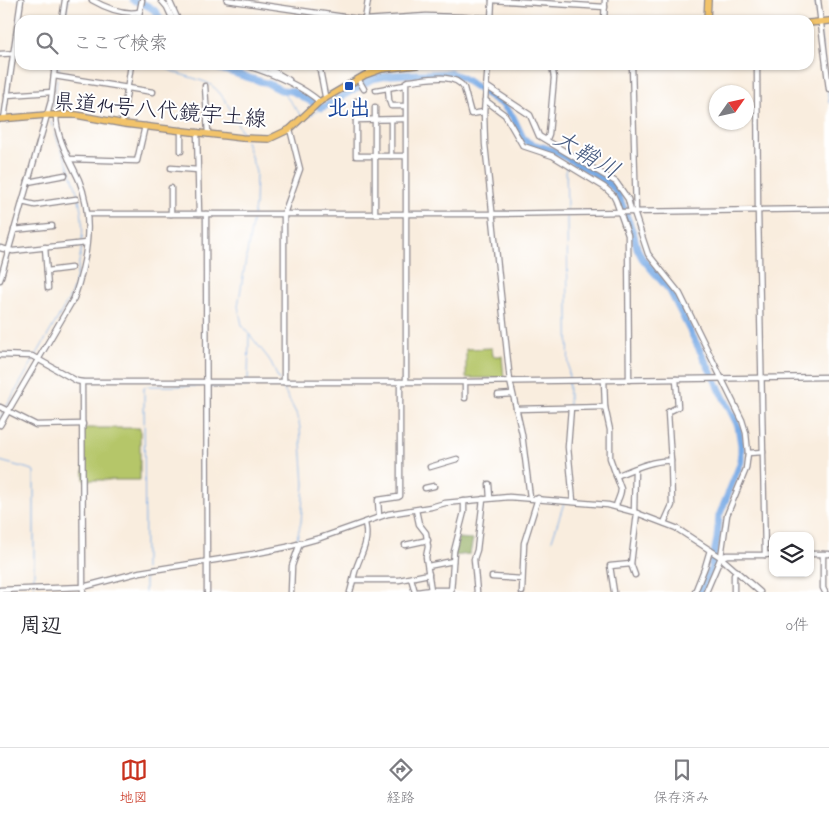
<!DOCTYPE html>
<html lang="ja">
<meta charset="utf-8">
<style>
:root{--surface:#fff;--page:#f2f2f3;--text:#2b2b33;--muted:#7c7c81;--line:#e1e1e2;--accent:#c8321e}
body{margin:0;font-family:"Indie Flower","Klee One",sans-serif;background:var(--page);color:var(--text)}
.controls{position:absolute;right:15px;bottom:15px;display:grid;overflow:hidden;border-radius:10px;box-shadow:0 1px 4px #0004}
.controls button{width:45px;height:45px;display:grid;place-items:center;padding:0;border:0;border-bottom:1px solid var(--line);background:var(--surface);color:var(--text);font:25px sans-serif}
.compass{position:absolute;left:709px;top:85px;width:45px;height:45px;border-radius:50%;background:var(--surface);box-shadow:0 1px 4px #0004;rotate:56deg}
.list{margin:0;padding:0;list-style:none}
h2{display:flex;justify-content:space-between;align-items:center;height:65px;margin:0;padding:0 20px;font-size:21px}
h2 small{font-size:16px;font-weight:400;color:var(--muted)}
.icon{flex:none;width:28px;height:28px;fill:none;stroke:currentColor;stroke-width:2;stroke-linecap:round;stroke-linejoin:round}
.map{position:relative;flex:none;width:829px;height:592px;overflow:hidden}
.search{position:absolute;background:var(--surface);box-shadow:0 1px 4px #0004;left:15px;right:15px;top:15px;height:55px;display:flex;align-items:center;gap:12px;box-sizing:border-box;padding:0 18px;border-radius:15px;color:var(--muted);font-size:19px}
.sheet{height:155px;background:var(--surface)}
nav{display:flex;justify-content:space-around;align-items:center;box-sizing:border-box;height:70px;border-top:1px solid var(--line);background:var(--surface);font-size:14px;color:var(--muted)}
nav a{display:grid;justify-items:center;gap:2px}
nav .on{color:var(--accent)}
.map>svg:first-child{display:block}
.green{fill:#b5c669;stroke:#6c7452}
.forest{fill:#90ab5d;stroke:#59664c}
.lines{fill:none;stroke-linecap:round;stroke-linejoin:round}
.stream{stroke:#7aace6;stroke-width:1}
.river{stroke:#7aace6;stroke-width:7}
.minor-casing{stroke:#8e888c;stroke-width:7}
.major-casing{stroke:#8e888c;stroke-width:8}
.minor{stroke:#fff;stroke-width:4.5}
.major{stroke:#f2c36a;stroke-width:5.5}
.transit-dot{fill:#1a4fb4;stroke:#fff;stroke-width:2}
.labels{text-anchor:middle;stroke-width:4;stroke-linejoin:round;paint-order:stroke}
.transit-label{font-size:22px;font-weight:bold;fill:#164399;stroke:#fff}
.street-label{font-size:22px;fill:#22223b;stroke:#fff}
.water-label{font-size:24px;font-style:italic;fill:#45597f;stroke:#fff}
</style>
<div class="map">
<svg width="829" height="592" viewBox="0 0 829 592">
<rect width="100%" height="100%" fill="#fff"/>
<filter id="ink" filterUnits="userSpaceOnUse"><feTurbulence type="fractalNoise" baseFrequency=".02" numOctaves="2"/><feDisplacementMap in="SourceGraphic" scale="10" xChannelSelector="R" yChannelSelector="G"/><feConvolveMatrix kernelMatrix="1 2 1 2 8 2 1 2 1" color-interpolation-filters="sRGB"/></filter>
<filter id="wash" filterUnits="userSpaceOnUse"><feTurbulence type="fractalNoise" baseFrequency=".0096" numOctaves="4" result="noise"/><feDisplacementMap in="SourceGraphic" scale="20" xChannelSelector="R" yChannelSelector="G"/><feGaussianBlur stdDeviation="1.12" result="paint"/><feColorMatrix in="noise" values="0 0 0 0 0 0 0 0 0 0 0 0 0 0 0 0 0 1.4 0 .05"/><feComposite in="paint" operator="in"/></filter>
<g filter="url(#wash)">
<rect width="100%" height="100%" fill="#f9edde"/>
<g class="green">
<polygon points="492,348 493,356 502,356 504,378 466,378 466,349"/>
<polygon points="83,428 140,428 140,480 84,480"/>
</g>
<polygon class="forest" points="458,538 473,539 470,554 454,556"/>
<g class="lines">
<g class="stream">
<polyline points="815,0 818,21"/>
<polyline points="65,20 68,0"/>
<polyline points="819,25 829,103"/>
<path d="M162 65C174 75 190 76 205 82 224 89 233 117 243 134"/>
<polyline points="58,75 59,65"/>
<polyline points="281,90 301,115"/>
<polyline points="53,108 57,79"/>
<polyline points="306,118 322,108"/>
<path d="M51 121 53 129C68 166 86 200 82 241"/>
<polyline points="246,141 256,172 255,206 238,306 242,325 269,359 279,380"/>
<polyline points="566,165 567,210"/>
<polyline points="567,216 569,406"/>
<polyline points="248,381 249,335"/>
<polyline points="281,384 298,417 300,428 304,484 301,522 296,542"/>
<polyline points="209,387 248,386 248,385"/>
<polyline points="0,418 70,297 76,279 82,245"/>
<polyline points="0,461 33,470 34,472 34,586"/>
<polyline points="552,540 564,503"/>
<polyline points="145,569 144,388 147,386 201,386"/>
<polyline points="145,573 145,592"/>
<polyline points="34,592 34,591"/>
<polyline points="288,592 290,564 295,546"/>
</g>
<g class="river">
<path d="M133 0C146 5 155 7 161 20"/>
<polyline points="207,65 269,84 281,90 292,91 322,108 372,79 392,75 450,73 461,77 503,105 513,117 523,138 529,143 552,150 590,171 611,185 618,194 634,235 637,248 642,258 670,291 738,426 741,445 741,462 719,516 717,539 711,569 700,592"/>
</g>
</g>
</g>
<g filter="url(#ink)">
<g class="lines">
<defs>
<g id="minor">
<path d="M92 0C106 8 122 15 139 12"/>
<polyline points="161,0 167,7 173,20"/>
<polyline points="169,0 178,20"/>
<polyline points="227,0 365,20 426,16 491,18"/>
<polyline points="492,0 605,7"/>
<polyline points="818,0 829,89"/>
<polyline points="491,19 492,0"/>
<polyline points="62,20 65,0"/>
<polyline points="138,20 142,0"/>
<polyline points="365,20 368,0"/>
<polyline points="604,20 605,0"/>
<polyline points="0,54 20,53"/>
<path d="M244 65C271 73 299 84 320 102"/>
<polyline points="258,65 268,68 289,80"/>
<polyline points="319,65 325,96 326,98"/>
<polyline points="367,65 370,73"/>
<polyline points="488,65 484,112 485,144 510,381 522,434 530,497"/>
<polyline points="632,65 636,212"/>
<polyline points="757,65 758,210 765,555 773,554"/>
<polyline points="54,76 153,92"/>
<polyline points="358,79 364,89"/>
<polyline points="205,86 208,133"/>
<polyline points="486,86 530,115 539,136 616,182 628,199 631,211"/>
<polyline points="388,88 389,100 391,106 405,106"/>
<polyline points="376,90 405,85"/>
<polyline points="7,95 52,92"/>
<polyline points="485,100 505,115 523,146 553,156 604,187 613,195 616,201 628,235 629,380"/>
<polyline points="356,101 356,156 405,156"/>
<polyline points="375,107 375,214"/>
<polyline points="4,119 21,0"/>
<polyline points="356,120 405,119"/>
<polyline points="122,123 131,65"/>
<polyline points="197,132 199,214"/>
<polyline points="547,139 549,134 554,78 552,65"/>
<polyline points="181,151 181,130"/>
<polyline points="391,156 391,120"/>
<polyline points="69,159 137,161 145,126"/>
<polyline points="171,168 198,170"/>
<polyline points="28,182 65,175"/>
<polyline points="171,188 171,214"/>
<polyline points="22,202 35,205 76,199"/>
<polyline points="634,212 648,254 680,294 742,420 746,433 748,453 746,469 727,515 721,557 706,592"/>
<polyline points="87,214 492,214 829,209"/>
<polyline points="206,214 207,592"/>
<polyline points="14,230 52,226"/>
<polyline points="45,247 48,288"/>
<polyline points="0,248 13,251 86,243"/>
<polyline points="47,271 71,268"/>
<polyline points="0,280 51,101 55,65"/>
<polyline points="0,355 32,356 77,381 82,382 465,382 829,377"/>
<path d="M604 380 605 407 610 430V458L621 489C621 496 617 500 616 506"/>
<path d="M406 381V82L408 81C424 80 454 71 464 88L471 114 484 112"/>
<polyline points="82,382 83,592"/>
<polyline points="284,382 284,214 300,169 290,129"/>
<polyline points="498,395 512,394"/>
<polyline points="465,398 465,382"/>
<polyline points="0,407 36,425 83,424"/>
<polyline points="571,408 568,447 573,501"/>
<polyline points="516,409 605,407"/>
<path d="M0 425 74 298C87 261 94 217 79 180 70 160 56 138 56 115"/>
<polyline points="748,453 763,452"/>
<polyline points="430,467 457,459"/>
<path d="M616 476C631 470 655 459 671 461L668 412 678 407 676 379"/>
<polyline points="489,484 490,498"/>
<polyline points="425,488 434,486"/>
<polyline points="416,510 419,524 426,533 428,547 426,557 431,590"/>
<polyline points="634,512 635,469"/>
<polyline points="379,516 378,500 398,497 400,496 400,382"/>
<polyline points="664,523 672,505 671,461"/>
<polyline points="405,545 428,540"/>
<polyline points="810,554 829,554"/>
<polyline points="823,554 823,588 825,592"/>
<polyline points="721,557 727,555 765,555"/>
<polyline points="428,566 453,561"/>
<polyline points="635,575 631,564 637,513"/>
<polyline points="492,577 522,579"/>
<polyline points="411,578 415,592"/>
<polyline points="354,580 399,580 429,574"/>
<polyline points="0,590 83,587 140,572 253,554 287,547 320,538 388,514 431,507 445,503 509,497 608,505 634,512 676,528 719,556 760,592"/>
<polyline points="291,592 292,566 300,543"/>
<path d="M350 592C352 586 353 579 355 572 360 554 370 544 365 523"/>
<polyline points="417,592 431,590 451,590"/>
<polyline points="451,592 454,551 464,512 464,501"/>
<polyline points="477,592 474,559 477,550 483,499"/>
<polyline points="522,592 524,543 538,498"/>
<polyline points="614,592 610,566 631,564"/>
<polyline points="695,592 705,567 710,550"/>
<polyline points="734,592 734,575 737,571"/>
</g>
<g id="major">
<polyline points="707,20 708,0"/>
<polyline points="809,23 829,21"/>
<polyline points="0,119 46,115 76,115 125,124 242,138 269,139 290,129 319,102 365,75 382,69 417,65"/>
</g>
</defs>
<use href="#minor" class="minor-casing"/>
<use href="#major" class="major-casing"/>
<use href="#minor" class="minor"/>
<use href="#major" class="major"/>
</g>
</g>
<rect class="transit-dot" x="344" y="81" width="10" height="10" rx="2.5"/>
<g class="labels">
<g class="transit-label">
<text x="349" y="115">北出</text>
</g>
<g class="street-label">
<text transform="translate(160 109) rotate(5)" y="8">県道14号八代鏡宇土線</text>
</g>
<g class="water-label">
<text transform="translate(587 154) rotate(31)" y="8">大鞘川</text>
</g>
</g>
</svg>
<div class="controls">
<button><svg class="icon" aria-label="layers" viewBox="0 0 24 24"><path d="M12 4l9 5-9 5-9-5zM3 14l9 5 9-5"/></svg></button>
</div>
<svg class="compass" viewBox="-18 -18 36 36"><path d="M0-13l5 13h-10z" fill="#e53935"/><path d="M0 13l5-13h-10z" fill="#7c7c81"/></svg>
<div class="search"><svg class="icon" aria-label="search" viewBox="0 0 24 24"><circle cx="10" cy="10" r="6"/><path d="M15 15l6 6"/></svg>ここで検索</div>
</div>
<section class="sheet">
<h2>周辺<small>0件</small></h2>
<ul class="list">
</ul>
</section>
<nav>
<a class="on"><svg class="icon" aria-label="map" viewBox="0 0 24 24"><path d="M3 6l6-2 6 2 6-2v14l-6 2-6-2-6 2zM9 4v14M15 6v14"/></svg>地図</a>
<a><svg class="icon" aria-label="directions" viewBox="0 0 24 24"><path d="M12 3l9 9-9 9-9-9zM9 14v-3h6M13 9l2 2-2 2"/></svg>経路</a>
<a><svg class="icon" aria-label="saved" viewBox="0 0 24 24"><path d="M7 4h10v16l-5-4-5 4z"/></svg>保存済み</a>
</nav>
